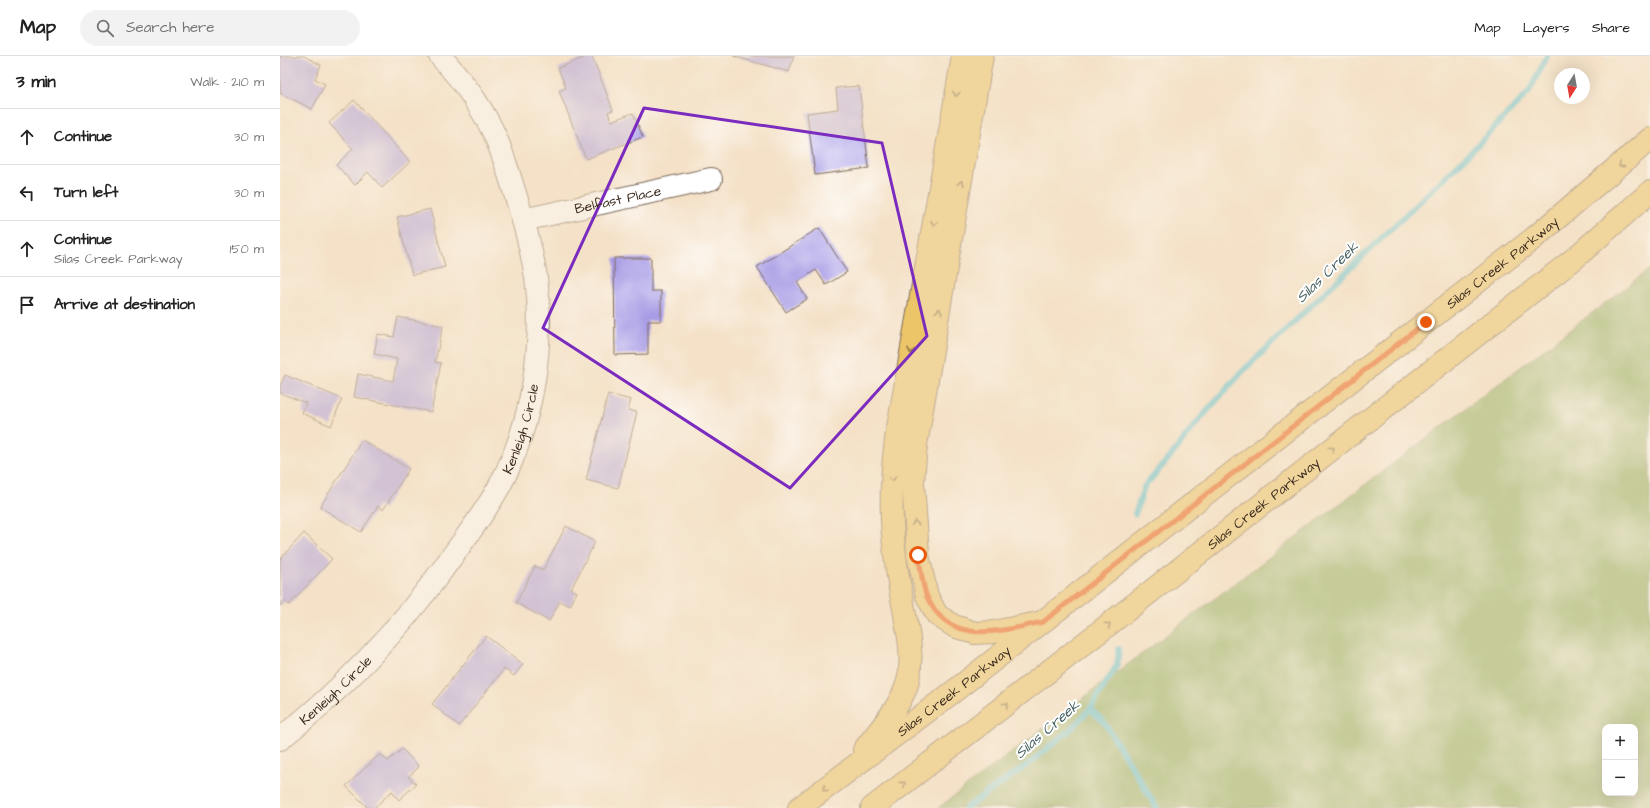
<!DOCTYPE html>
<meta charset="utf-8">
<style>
:root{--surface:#fff;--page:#f2f2f2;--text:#222;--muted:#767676;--line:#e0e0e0}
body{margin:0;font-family:"Architects Daughter",sans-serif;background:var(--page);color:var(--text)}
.controls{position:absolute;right:12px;bottom:12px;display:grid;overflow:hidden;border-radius:8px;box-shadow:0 4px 16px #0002}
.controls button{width:36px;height:36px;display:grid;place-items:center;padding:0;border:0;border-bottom:1px solid var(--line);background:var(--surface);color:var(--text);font:20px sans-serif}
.compass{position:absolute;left:1274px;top:12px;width:36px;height:36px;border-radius:50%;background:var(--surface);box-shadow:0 4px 16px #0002;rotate:191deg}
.stop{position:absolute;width:12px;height:12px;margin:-9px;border:3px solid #ea580c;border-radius:50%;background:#fff}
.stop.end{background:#ea580c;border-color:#fff;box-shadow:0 1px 4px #0008}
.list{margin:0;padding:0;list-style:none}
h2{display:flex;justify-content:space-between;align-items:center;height:52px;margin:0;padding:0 16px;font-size:17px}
h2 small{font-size:13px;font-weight:400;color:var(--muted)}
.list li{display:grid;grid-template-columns:26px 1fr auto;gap:12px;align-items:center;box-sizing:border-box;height:56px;padding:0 16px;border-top:1px solid var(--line)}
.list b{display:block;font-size:15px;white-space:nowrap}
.list p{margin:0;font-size:13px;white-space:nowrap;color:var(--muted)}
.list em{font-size:13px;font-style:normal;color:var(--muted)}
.icon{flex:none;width:22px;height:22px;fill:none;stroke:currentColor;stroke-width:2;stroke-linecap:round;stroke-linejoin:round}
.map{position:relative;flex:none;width:1370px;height:752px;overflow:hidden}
header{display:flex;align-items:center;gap:24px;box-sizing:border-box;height:56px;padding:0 20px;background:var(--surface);border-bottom:1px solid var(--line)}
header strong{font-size:19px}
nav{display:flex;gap:22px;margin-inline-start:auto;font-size:14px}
.search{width:280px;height:36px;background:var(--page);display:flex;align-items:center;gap:10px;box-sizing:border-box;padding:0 14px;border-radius:22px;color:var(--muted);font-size:15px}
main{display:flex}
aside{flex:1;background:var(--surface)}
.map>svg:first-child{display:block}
.forest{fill:#8fb063;stroke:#656d40;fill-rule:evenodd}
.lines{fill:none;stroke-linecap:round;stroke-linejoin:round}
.stream{stroke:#5bc4d7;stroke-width:6}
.building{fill:#a89ce5}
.street-casing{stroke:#7c6a59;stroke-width:24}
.primary-casing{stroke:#7c6a59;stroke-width:24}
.street{stroke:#fff;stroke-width:22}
.primary{stroke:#ecc569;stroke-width:22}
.oneway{stroke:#8b7040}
.route{stroke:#ea580c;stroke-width:5}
.marked{fill:none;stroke:#7b2cbf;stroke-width:3;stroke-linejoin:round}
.labels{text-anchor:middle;stroke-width:4;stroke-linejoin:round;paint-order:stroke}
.street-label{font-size:14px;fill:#3b2a1e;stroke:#fff}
.water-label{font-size:15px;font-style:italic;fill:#46605f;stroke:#fff}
</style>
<header>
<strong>Map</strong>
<div class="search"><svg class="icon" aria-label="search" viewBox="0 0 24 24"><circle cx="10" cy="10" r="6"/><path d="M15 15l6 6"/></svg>Search here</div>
<nav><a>Map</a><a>Layers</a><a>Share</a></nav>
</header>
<main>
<aside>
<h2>3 min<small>Walk · 210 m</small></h2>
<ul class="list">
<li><svg class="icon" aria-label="ahead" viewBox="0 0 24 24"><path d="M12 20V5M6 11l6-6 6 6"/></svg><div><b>Continue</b></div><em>30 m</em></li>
<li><svg class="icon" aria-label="left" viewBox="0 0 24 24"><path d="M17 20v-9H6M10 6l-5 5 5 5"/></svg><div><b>Turn left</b></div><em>30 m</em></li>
<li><svg class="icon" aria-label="ahead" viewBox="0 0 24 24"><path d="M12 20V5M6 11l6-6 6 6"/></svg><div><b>Continue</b><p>Silas Creek Parkway</p></div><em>150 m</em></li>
<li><svg class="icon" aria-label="arrive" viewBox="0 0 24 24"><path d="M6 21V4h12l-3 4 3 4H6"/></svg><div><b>Arrive at destination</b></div></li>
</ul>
</aside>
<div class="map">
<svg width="1370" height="752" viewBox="0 0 1370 752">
<rect width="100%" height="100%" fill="#fff"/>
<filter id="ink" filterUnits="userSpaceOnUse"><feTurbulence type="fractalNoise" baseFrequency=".025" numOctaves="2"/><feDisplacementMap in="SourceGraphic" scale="8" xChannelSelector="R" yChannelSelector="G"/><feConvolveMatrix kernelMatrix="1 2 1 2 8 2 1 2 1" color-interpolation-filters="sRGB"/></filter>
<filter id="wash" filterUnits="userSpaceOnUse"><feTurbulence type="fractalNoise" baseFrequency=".012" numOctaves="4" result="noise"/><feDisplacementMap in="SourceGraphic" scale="16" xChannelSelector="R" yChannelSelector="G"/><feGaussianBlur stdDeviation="0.9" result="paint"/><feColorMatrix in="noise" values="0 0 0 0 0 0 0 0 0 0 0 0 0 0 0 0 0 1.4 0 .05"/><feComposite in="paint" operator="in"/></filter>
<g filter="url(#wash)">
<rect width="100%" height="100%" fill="#f4e1c7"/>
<path class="forest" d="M1370 213V752H658ZM1325 671H1355V737H1325Z"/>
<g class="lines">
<g class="stream">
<polyline points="855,458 864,431 890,401 919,364 963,315 1184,103 1249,36 1267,0"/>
<polyline points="810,653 824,666 877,752"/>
<polyline points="686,752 750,707 791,673 810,653 837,609 839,593"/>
</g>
</g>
<g id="blocks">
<g class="building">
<polygon points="0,0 24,0 41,9 35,23 45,28 32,53 0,37"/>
<polygon points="308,0 312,0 333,54 328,56 331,65 353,57 363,81 306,103 279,35 286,32 278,12"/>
<polygon points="453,0 514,0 509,16"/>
<polygon points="579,30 589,112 535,119 527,57 558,53 556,32"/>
<polygon points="74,44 130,106 102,132 88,116 75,129 56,109 73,93 49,67"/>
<polygon points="150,153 165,211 132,219 117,161"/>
<polygon points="539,172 567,216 546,229 536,214 517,226 527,243 506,256 477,211"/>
<polygon points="334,202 371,202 371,235 381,235 381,265 368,265 368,298 335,299"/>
<polygon points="118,261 163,270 155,306 161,307 151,356 74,341 78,318 113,325 117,303 94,298 98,278 114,281"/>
<polygon points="5,319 62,343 51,370 22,357 26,347 0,337 0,330"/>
<polygon points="328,338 351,344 348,354 357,356 338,432 306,424"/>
<polygon points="82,384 129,413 103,454 98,450 81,476 40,451"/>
<polygon points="286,470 315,486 291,533 297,536 290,550 280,545 269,565 236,547 255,510 263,514"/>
<polygon points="24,477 52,503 9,549 5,545 0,550 0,503"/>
<polygon points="206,580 243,608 234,620 224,613 179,670 152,648"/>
<polygon points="122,693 139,711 128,721 136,728 119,744 112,735 94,752 88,752 66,730 100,698 108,705"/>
</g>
</g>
</g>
<g filter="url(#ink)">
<use href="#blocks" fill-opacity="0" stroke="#7c6a59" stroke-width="1"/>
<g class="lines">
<defs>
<g id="street">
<path id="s1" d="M243 164 431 123"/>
<path id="s2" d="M0 683C62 634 116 577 163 513 182 486 203 460 219 431 252 370 265 289 256 221 252 196 245 170 238 147 231 125 225 103 216 82 203 52 182 24 160 0"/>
</g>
<g id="primary">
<polyline points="702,0 636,389 633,426 638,499 647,540 657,559 674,570 695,577 714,576 758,567"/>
<path d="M584 694C599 674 622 649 628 625 634 600 628 577 624 553 619 529 615 504 613 480 610 448 612 415 616 383L683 0"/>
<path id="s3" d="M519 752 673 636 901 457 1254 182 1370 83"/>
<path id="s4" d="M592 752 818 577 1295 202 1370 136"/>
</g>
</defs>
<use href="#street" class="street-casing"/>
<use href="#primary" class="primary-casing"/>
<use href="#street" class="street"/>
<use href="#primary" class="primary"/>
</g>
<defs><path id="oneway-chevron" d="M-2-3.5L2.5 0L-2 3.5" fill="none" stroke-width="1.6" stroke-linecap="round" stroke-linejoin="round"/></defs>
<g class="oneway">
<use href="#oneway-chevron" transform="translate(676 38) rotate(100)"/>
<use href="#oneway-chevron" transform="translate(1341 109) rotate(140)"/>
<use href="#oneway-chevron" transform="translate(681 127) rotate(-80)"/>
<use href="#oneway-chevron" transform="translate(654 167) rotate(100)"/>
<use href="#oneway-chevron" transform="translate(659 255) rotate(-80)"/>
<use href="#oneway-chevron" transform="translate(631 295) rotate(100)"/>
<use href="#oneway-chevron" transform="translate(1052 393) rotate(-38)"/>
<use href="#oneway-chevron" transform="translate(612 423) rotate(91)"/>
<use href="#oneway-chevron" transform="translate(635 467) rotate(-96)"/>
<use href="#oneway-chevron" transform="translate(828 569) rotate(-38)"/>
<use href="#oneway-chevron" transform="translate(726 649) rotate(-38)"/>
<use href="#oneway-chevron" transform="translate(623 728) rotate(-37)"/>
<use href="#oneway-chevron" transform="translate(545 733) rotate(143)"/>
</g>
</g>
<g class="lines" filter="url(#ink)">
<path class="route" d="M638 499C641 512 642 529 647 541 670 591 720 575 763 566L1146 266"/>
</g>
<path d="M0 0H1370V752H0ZM364 52 602 87 647 280 510 432 263 272Z" fill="#f4e1c7" fill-opacity=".55" fill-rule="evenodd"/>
<path class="marked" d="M364 52 602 87 647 280 510 432 263 272Z"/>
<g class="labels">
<g class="street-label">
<text dy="5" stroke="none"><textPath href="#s1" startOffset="97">Belfast Place</textPath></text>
<text dy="5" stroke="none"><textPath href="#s3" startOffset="890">Silas Creek Parkway</textPath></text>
<text dy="5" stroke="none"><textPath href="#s2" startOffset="398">Kenleigh Circle</textPath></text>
<text dy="5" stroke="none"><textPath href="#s4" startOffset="496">Silas Creek Parkway</textPath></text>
<text dy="5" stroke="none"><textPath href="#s2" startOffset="74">Kenleigh Circle</textPath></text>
<text dy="5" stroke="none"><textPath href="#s3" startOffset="194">Silas Creek Parkway</textPath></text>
</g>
<g class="water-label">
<text transform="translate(1047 216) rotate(-44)" y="5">Silas Creek</text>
<text transform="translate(767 673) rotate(-41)" y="5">Silas Creek</text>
</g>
</g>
</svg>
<div class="controls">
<button>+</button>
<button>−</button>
</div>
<svg class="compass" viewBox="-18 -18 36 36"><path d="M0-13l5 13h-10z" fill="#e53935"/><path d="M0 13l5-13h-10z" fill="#767676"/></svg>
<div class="stop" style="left:638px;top:499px"></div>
<div class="stop end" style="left:1146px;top:266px"></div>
</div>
</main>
